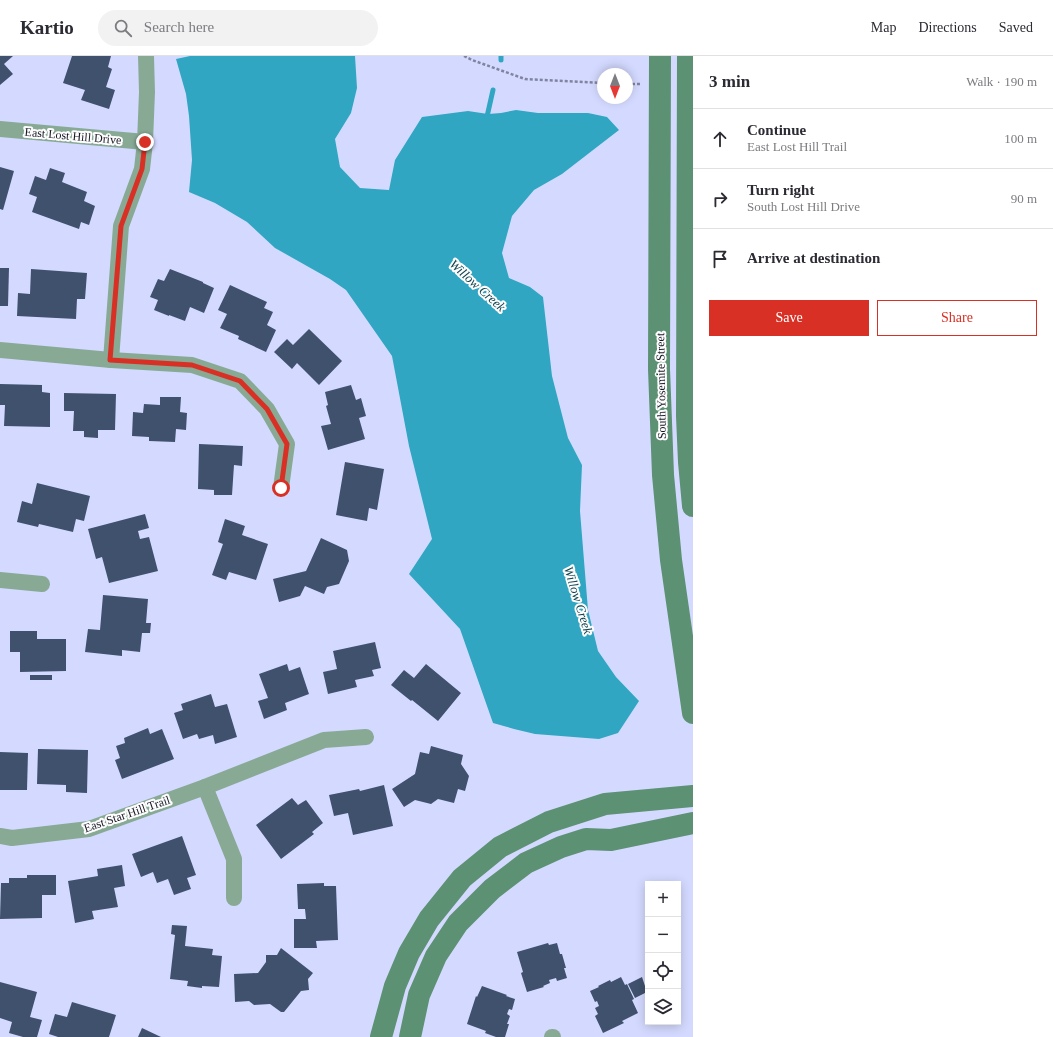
<!DOCTYPE html>
<meta charset="utf-8">
<style>
:root{--surface:#fff;--page:#f2f2f3;--text:#2b2b33;--muted:#7c7c81;--line:#e1e1e2;--accent:#d93025}
body{margin:0;font-family:Georgia,serif;background:var(--page);color:var(--text)}
.controls{position:absolute;right:12px;bottom:12px;display:grid;overflow:hidden;border-radius:0px;box-shadow:0 2px 10px #0003}
.controls button{width:36px;height:36px;display:grid;place-items:center;padding:0;border:0;border-bottom:1px solid var(--line);background:var(--surface);color:var(--text);font:20px sans-serif}
.compass{position:absolute;left:597px;top:12px;width:36px;height:36px;border-radius:50%;background:var(--surface);box-shadow:0 2px 10px #0003;rotate:180deg}
.stop{position:absolute;width:12px;height:12px;margin:-9px;border:3px solid #d93025;border-radius:50%;background:#fff}
.stop.end{background:#d93025;border-color:#fff;box-shadow:0 1px 4px #0008}
.list{margin:0;padding:0;list-style:none}
h2{display:flex;justify-content:space-between;align-items:center;height:52px;margin:0;padding:0 16px;font-size:17px}
h2 small{font-size:13px;font-weight:400;color:var(--muted)}
.list li{display:grid;grid-template-columns:26px 1fr auto;gap:12px;align-items:center;box-sizing:border-box;height:60px;padding:0 16px;border-top:1px solid var(--line)}
.list b{display:block;font-size:15px;white-space:nowrap}
.list p{margin:0;font-size:13px;white-space:nowrap;color:var(--muted)}
.list em{font-size:13px;font-style:normal;color:var(--muted)}
.actions{display:flex;gap:8px;padding:12px 16px}
.actions a{flex:1;padding:9px 0;border:1px solid var(--accent);border-radius:0px;text-align:center;font-size:14px;color:var(--accent)}
.actions .main{background:var(--accent);color:#fff}
.icon{flex:none;width:22px;height:22px;fill:none;stroke:currentColor;stroke-width:2;stroke-linecap:round;stroke-linejoin:round}
.map{position:relative;flex:none;width:693px;height:981px;overflow:hidden}
header{display:flex;align-items:center;gap:24px;box-sizing:border-box;height:56px;padding:0 20px;background:var(--surface);border-bottom:1px solid var(--line)}
header strong{font-size:19px}
nav{display:flex;gap:22px;margin-inline-start:auto;font-size:14px}
.search{width:280px;height:36px;background:var(--page);display:flex;align-items:center;gap:10px;box-sizing:border-box;padding:0 14px;border-radius:22px;color:var(--muted);font-size:15px}
main{display:flex}
aside{flex:1;background:var(--surface)}
.map>svg:first-child{display:block}
.water{fill:#30a6c3}
.lines{fill:none;stroke-linecap:round;stroke-linejoin:round}
.stream{stroke:#30a6c3;stroke-width:5}
.building{fill:#3f516d}
.path{stroke:#80849e;stroke-width:2.5;stroke-dasharray:3 2;stroke-linecap:butt}
.street{stroke:#88aa95;stroke-width:16}
.secondary{stroke:#5c9173;stroke-width:22}
.route{stroke:#d93025;stroke-width:5}
.labels{text-anchor:middle;stroke-width:4;stroke-linejoin:round;paint-order:stroke}
.street-label{font-size:12px;fill:#161724;stroke:#fdfdfd}
.water-label{font-size:13px;font-style:italic;fill:#124450;stroke:#fdfdfd}
</style>
<header>
<strong>Kartio</strong>
<div class="search"><svg class="icon" aria-label="search" viewBox="0 0 24 24"><circle cx="10" cy="10" r="6"/><path d="M15 15l6 6"/></svg>Search here</div>
<nav><a>Map</a><a>Directions</a><a>Saved</a></nav>
</header>
<main>
<div class="map">
<svg width="693" height="981" viewBox="0 0 693 981">
<rect width="100%" height="100%" fill="#d4daff"/>
<polygon class="water" points="190,0 355,0 357,32 351,57 335,83 340,111 360,132 389,134 395,104 422,61 468,55 488,58 501,57 516,54 538,57 588,57 607,61 619,74 562,118 534,134 512,160 502,197 509,222 530,231 543,241 552,320 568,382 582,409 580,455 588,554 598,595 616,621 639,645 618,677 599,683 535,678 514,673 493,667 460,573 409,518 432,483 409,390 392,300 346,234 330,223 275,192 247,166 215,147 189,136 192,104 189,60 186,38 176,3"/>
<g class="lines">
<g class="stream">
<polyline points="501,4 501,0"/>
<polyline points="486,65 493,34"/>
</g>
</g>
<g class="building">
<polygon points="0,0 13,0 4,8 13,18 0,29"/>
<polygon points="72,0 111,0 108,11 112,13 106,31 115,34 109,53 81,44 85,34 63,27"/>
<polygon points="0,111 14,115 3,154 0,153"/>
<polygon points="50,112 65,117 62,126 87,136 84,145 95,150 89,169 81,166 79,173 32,156 37,141 29,138 35,120 46,124"/>
<polygon points="0,212 9,212 8,250 0,250"/>
<polygon points="31,213 87,217 85,243 77,243 76,263 17,260 18,237 30,238"/>
<polygon points="170,213 203,226 203,227 214,232 204,257 190,251 185,265 169,259 169,260 154,254 158,244 150,241 158,223 164,225"/>
<polygon points="230,229 267,246 264,252 273,256 267,269 276,274 266,296 238,283 239,280 220,272 227,258 218,254"/>
<polygon points="309,273 342,305 319,329 297,307 292,313 274,296 287,283 293,289"/>
<polygon points="0,328 42,329 42,336 50,337 50,371 4,370 5,349 0,349"/>
<polygon points="351,329 356,344 361,342 366,360 359,362 365,383 328,394 321,370 331,368 326,350 328,349 325,336"/>
<polygon points="64,337 116,338 115,374 98,374 98,382 84,381 84,375 73,375 74,355 64,355"/>
<polygon points="160,341 181,341 180,356 187,357 186,374 176,373 175,386 149,385 149,381 132,380 133,356 143,357 144,348 160,349"/>
<polygon points="199,388 243,390 242,410 234,409 232,439 214,439 214,434 198,433"/>
<polygon points="345,406 384,413 377,454 369,452 367,465 336,459"/>
<polygon points="37,427 90,440 84,465 76,463 73,476 39,468 38,471 17,466 22,445 32,448"/>
<polygon points="145,458 149,472 138,475 140,483 149,481 158,515 109,527 102,501 96,503 88,473"/>
<polygon points="225,463 245,470 242,479 268,488 256,524 229,516 226,524 212,519 223,488 218,486"/>
<polygon points="321,482 347,494 349,505 339,528 327,531 324,538 305,530 300,540 279,546 273,523 306,515"/>
<polygon points="103,539 148,543 146,567 151,567 150,577 142,577 140,596 122,594 122,600 85,596 88,573 100,574"/>
<polygon points="10,575 37,575 37,583 66,583 66,615 20,616 20,596 10,596"/>
<polygon points="375,586 381,612 372,614 374,620 355,624 357,631 328,638 323,616 337,613 333,595"/>
<polygon points="287,608 289,615 300,611 309,638 285,647 287,654 264,663 258,645 268,642 259,618"/>
<polygon points="426,608 461,637 438,665 412,644 411,645 391,629 404,614 414,622"/>
<rect x="30" y="619" width="22" height="5"/>
<polygon points="211,638 215,651 227,648 237,681 215,688 213,679 199,683 197,678 183,683 174,657 183,654 181,648"/>
<polygon points="148,672 150,678 162,673 174,703 122,723 115,704 120,702 116,690 125,687 124,682"/>
<polygon points="431,690 463,699 461,708 469,720 465,735 458,733 454,747 438,743 431,748 415,744 404,751 392,733 415,718 420,696 429,698"/>
<polygon points="38,693 88,694 87,737 66,736 66,729 37,728"/>
<polygon points="0,696 28,697 27,734 0,734"/>
<polygon points="384,729 393,770 353,779 348,757 334,760 329,739 359,733 360,735"/>
<polygon points="292,742 298,749 306,744 323,767 312,776 314,778 281,803 256,769"/>
<polygon points="182,780 196,819 187,822 191,833 174,839 168,823 157,827 153,816 141,821 132,798"/>
<polygon points="122,809 125,830 114,832 118,851 92,855 94,863 75,867 68,825 98,820 97,813"/>
<polygon points="27,819 56,819 56,839 42,839 42,862 0,863 1,827 9,827 9,822 27,822"/>
<polygon points="324,827 324,830 336,830 338,884 316,885 317,892 294,892 294,863 306,863 305,853 298,853 297,828"/>
<polygon points="172,869 187,870 185,890 213,893 212,899 222,900 219,931 202,930 202,932 187,930 188,925 170,923 175,879 171,878"/>
<polygon points="548,887 549,889 557,887 560,898 562,898 566,912 564,912 567,922 557,925 556,922 549,924 550,927 543,930 544,931 527,936 521,917 523,916 517,896"/>
<polygon points="281,892 313,917 308,923 309,934 301,935 284,956 281,956 270,948 254,949 249,945 235,946 234,918 258,917 266,906 266,899 277,899"/>
<polygon points="621,921 625,929 627,928 634,943 632,944 638,957 622,965 624,967 603,977 595,960 598,958 595,952 599,950 597,945 595,946 590,935 599,931 598,930 610,924 611,926"/>
<polygon points="642,921 647,936 635,942 628,928"/>
<polygon points="0,926 37,936 30,961 42,964 37,981 23,981 9,977 12,966 0,962"/>
<polygon points="482,930 507,939 506,940 515,943 512,954 509,953 507,958 510,960 507,968 509,968 505,981 496,981 485,977 486,975 467,968 476,940 477,941"/>
<polygon points="72,946 116,959 109,981 58,981 49,978 55,958 67,961"/>
<polygon points="142,972 161,981 138,981"/>
</g>
<g class="lines">
<g class="path">
<polyline points="464,0 472,4 525,23 603,27"/>
<polyline points="627,28 641,28"/>
</g>
<g class="street">
<polyline points="0,73 145,86"/>
<polyline points="0,294 111,304 192,309 240,325 267,353 287,388 281,432"/>
<polyline points="111,304 121,170 142,113 145,86 147,36 146,0"/>
<polyline points="0,524 42,528"/>
<polyline points="205,731 234,803 234,842"/>
<polyline points="0,780 12,782 89,773 205,731 324,684 366,681"/>
<polyline points="552,981 553,981"/>
</g>
<g class="secondary">
<polyline points="660,0 659,313 663,419 671,504 693,657"/>
<polyline points="688,0 687,360 689,406 693,450"/>
<polyline points="381,981 395,930 409,897 429,863 462,822 500,791 549,766 605,748 693,740"/>
<polyline points="410,981 419,939 436,900 458,867 492,833 526,807 561,791 586,783 611,784 693,767"/>
</g>
</g>
<g class="lines">
<polyline class="route" points="145,86 142,113 121,170 110,304 192,309 240,325 267,353 287,388 281,432"/>
</g>
<g class="labels">
<g class="street-label">
<text transform="translate(73 80) rotate(5)" y="4">East Lost Hill Drive</text>
<text transform="translate(661 330) rotate(-91)" y="4">South Yosemite Street</text>
<text transform="translate(127 758) rotate(-19)" y="4">East Star Hill Trail</text>
</g>
<g class="water-label">
<text transform="translate(478 229) rotate(42)" y="5">Willow Creek</text>
<text transform="translate(579 544) rotate(73)" y="5">Willow Creek</text>
</g>
</g>
</svg>
<div class="controls">
<button>+</button>
<button>−</button>
<button><svg class="icon" aria-label="locate" viewBox="0 0 24 24"><circle cx="12" cy="12" r="6"/><path d="M12 2v4M12 18v4M2 12h4M18 12h4"/></svg></button>
<button><svg class="icon" aria-label="layers" viewBox="0 0 24 24"><path d="M12 4l9 5-9 5-9-5zM3 14l9 5 9-5"/></svg></button>
</div>
<svg class="compass" viewBox="-18 -18 36 36"><path d="M0-13l5 13h-10z" fill="#e53935"/><path d="M0 13l5-13h-10z" fill="#7c7c81"/></svg>
<div class="stop" style="left:281px;top:432px"></div>
<div class="stop end" style="left:145px;top:86px"></div>
</div>
<aside>
<h2>3 min<small>Walk · 190 m</small></h2>
<ul class="list">
<li><svg class="icon" aria-label="ahead" viewBox="0 0 24 24"><path d="M12 20V5M6 11l6-6 6 6"/></svg><div><b>Continue</b><p>East Lost Hill Trail</p></div><em>100 m</em></li>
<li><svg class="icon" aria-label="right" viewBox="0 0 24 24"><path d="M7 20v-9h11M14 6l5 5-5 5"/></svg><div><b>Turn right</b><p>South Lost Hill Drive</p></div><em>90 m</em></li>
<li><svg class="icon" aria-label="arrive" viewBox="0 0 24 24"><path d="M6 21V4h12l-3 4 3 4H6"/></svg><div><b>Arrive at destination</b></div></li>
</ul>
<div class="actions"><a class="main">Save</a><a>Share</a></div>
</aside>
</main>
